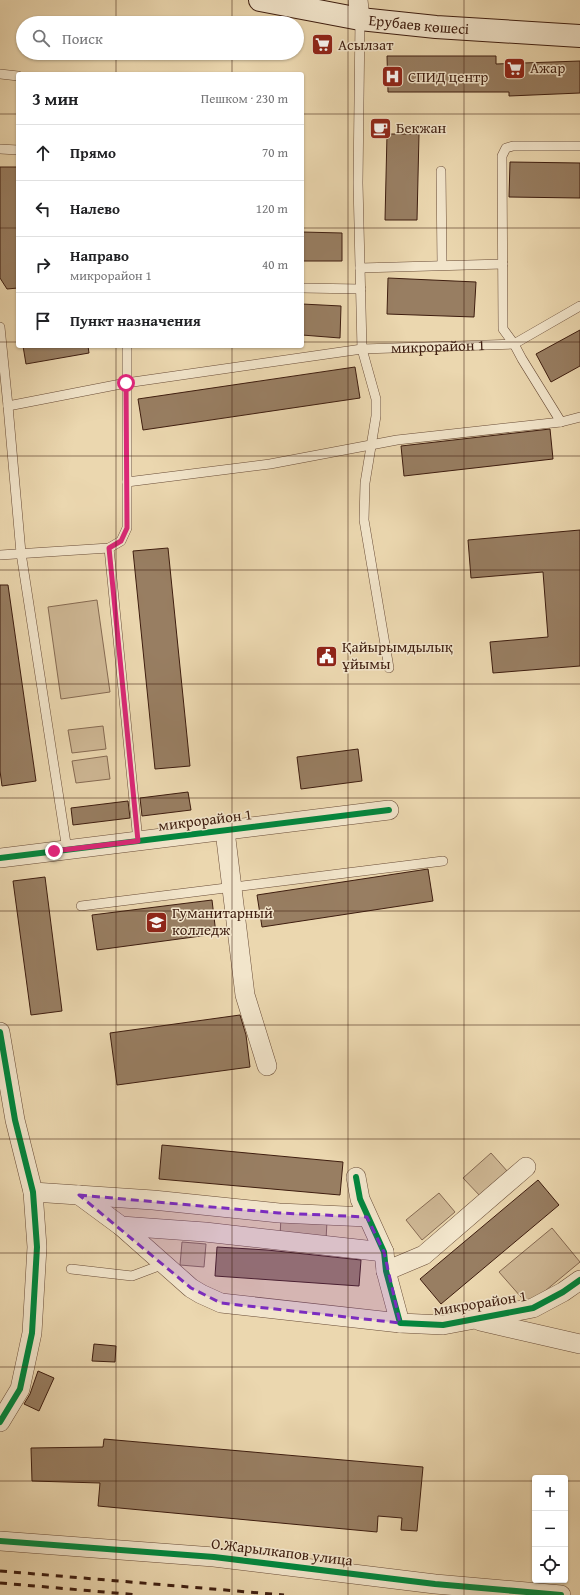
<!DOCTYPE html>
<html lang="ru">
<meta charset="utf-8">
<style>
:root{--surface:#fff;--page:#f2f2f2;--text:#202124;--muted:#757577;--line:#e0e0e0}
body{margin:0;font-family:"Gentium Book Plus",serif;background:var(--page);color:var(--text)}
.controls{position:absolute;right:12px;bottom:12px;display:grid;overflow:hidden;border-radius:4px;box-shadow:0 1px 3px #0004}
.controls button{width:36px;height:36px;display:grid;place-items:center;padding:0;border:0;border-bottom:1px solid var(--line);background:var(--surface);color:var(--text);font:20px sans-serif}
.stop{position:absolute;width:12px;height:12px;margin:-9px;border:3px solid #db2777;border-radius:50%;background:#fff}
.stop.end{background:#db2777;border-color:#fff;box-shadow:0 1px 4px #0008}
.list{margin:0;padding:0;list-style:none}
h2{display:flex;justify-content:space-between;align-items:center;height:52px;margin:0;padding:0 16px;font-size:17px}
h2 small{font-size:13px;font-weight:400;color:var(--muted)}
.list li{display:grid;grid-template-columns:26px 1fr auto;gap:12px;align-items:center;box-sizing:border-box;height:56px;padding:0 16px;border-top:1px solid var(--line)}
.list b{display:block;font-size:15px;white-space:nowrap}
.list p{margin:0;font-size:13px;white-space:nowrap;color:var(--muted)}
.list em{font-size:13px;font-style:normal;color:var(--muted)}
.icon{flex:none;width:22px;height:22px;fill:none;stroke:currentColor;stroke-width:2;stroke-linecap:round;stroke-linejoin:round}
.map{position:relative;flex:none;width:580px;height:1595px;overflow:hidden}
.search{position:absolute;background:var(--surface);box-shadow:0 1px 3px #0004;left:16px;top:16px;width:288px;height:44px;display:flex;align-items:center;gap:10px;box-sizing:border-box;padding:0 14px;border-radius:22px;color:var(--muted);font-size:15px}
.panel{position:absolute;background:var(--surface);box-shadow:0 1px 3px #0004;left:16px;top:72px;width:288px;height:276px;border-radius:4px}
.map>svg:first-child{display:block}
.green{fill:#ceb794;stroke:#866a52}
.building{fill:#987e62;stroke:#3e1d0f}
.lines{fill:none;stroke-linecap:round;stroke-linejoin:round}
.lane-casing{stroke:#694c37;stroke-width:10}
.street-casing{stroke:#694c37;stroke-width:20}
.secondary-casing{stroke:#3e1d0f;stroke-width:24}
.lane{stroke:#f2e5cb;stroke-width:9}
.street{stroke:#f2e5cb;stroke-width:19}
.secondary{stroke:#f2e5cb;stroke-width:22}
.rail{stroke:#3e1d0f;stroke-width:3;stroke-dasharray:7 7;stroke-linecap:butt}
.cycleway-casing{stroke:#f2e5cb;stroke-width:8}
.cycleway{stroke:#00873e;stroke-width:6}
.route{stroke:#db2777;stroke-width:5}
.marked{fill:#7b2cbf;fill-opacity:0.2;stroke:#7b2cbf;stroke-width:3;stroke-dasharray:8 5;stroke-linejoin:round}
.grid{fill:none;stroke:#3e1d0f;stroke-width:1;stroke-opacity:0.55}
.labels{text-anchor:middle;stroke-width:3;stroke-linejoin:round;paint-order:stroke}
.street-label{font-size:15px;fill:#3e1d0f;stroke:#f2e5cb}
.poi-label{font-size:15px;fill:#3e1d0f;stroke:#f2e5cb;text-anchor:start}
</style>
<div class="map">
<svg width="580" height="1595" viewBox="0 0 580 1595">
<rect width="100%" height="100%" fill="#ebd7af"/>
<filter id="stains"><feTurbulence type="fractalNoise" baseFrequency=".005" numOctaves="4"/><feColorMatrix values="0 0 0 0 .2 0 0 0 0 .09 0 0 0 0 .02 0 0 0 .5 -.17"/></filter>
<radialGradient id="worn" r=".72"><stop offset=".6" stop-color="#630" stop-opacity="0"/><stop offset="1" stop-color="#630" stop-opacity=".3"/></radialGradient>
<g class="green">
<polygon points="97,600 110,692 61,699 48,607"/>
<polygon points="103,726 106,749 72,753 68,730"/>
<polygon points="107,756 110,779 76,783 72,761"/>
<polygon points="491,1153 508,1172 481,1197 463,1178"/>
<polygon points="439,1193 455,1212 422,1240 406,1220"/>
<polygon points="281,1217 327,1221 326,1240 280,1237"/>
<polygon points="552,1228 580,1262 528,1305 499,1272"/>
<polygon points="182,1242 206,1244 204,1267 180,1265"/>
</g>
<g class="building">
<polygon points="387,56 496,56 496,64 580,61 580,93 509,96 509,92 388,92"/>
<polygon points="387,134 419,134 417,220 385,220"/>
<polygon points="510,162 580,163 580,198 509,197"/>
<polygon points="0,167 18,167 18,288 7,289 0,278"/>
<polygon points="302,232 342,233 342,261 302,261"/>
<polygon points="388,278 476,282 474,317 387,314"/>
<polygon points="302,304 341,306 340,338 302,335"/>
<polygon points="580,330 580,366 551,382 536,354"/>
<polygon points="23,346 88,346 89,353 26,364"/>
<polygon points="355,367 360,398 143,430 138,399"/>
<polygon points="550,429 553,459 404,476 401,446"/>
<polygon points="580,530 580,666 493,673 490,642 548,637 543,572 471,578 468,540"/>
<polygon points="168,548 190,766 155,769 133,551"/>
<polygon points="0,585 8,585 36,781 2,786 0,771"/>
<polygon points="358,749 362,781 301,789 297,757"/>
<polygon points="188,792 191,810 142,816 140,798"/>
<polygon points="128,801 130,818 73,825 71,808"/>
<polygon points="428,869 433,901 262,927 257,895"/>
<polygon points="45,877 62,1011 31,1015 13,881"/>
<polygon points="212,900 216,934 97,950 92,915"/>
<polygon points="240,1015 246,1035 250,1067 117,1085 110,1033"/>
<polygon points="162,1145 343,1162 340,1195 159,1179"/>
<polygon points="538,1180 559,1205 441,1304 420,1279"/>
<polygon points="217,1247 267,1250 361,1260 359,1286 215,1276"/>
<polygon points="94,1344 116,1346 115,1362 92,1361"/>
<polygon points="38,1371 54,1378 39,1411 24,1404 30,1394"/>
<polygon points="104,1439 423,1467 417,1531 401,1530 402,1518 378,1516 377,1532 98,1506 100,1483 32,1481 31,1448 103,1447"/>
</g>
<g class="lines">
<defs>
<g id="lane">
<polyline points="360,19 358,183 362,349 376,399 376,416 365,483 364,520 389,668"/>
<polyline points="0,74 18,76"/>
<polyline points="0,149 18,150"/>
<polyline points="441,171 442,265"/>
<polyline points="360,268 503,264"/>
<polyline points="302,288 361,289"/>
<path id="s1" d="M0 327 8 406 126 383 362 349 514 344"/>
<polyline points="514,344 580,306"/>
<polyline points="8,406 21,553 67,850"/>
<polyline points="561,422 522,359 514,344 503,329 502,156 506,148 513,146 580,146"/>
<polyline points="127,482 270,464 397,440 561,422 580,417"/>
<polyline points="109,548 138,841"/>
<polyline points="0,555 109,548 121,541 127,528 127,346"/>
<polyline points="81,906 443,861"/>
<polyline points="71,1269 132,1276 164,1264"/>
</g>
<g id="street">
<polyline points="358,0 360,19"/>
<polyline points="225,831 245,995 267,1066"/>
<polyline points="0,858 389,810"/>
<polyline points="0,1032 15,1120 33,1192 37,1247 32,1333 20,1389 0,1422"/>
<polyline points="356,1177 360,1199 384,1252 386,1271 400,1323 443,1325 533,1308 563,1292 580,1280"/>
<polyline points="33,1192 153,1200 279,1213 367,1217"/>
<polyline points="79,1195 121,1226 205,1232 384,1252"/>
<polyline points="121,1226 191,1288 201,1294 221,1303 400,1323"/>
<polyline points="386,1271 424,1255 526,1167"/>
<polyline points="480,1321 580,1344"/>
<polyline points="0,1541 214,1557 435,1584 561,1595"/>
</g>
<g id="secondary">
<path id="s2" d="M260 0 360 19 436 27 580 36"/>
</g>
</defs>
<use href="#lane" class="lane-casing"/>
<use href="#street" class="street-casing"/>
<use href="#secondary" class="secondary-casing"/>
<use href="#lane" class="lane"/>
<use href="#street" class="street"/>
<use href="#secondary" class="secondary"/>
<g class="rail">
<polyline points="0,1571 284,1595"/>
<polyline points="0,1583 139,1595"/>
</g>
<defs>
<g id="cycleway">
<polyline points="0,858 389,810"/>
<polyline points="0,1032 15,1120 33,1192 37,1247 32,1333 20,1389 0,1422"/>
<polyline points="356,1177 360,1199 384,1252 386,1271 400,1323 443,1325 533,1308 563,1292 580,1280"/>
<polyline points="0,1541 214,1557 435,1584 561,1595"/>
</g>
</defs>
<use href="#cycleway" class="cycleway-casing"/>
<use href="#cycleway" class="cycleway"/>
</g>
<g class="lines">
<polyline class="route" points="54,851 138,841 109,548 121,541 127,528 126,383"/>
</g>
<path class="marked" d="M79 1195 279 1213 367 1217 384 1252 400 1323 221 1303 191 1288Z"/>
<path class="grid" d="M116 0V23M232 0V23M348 0V1595M464 0V1595M116 53V74M232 53V74M0 114H18M302 114H580M0 228H18M302 228H580M0 342H18M302 342H580M116 346V1595M232 346V1595M0 456H580M0 570H580M0 684H580M0 798H580M0 911H580M0 1025H580M0 1139H580M0 1253H580M0 1367H580M0 1481H535M565 1481H580"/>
<defs>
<symbol id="supermarket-square" viewBox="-11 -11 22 22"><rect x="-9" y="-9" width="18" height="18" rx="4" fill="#8f2418" stroke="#f2e5cb"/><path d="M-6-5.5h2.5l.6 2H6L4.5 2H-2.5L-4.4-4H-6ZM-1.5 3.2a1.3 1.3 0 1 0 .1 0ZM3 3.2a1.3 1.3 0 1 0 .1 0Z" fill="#fff"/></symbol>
<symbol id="hospital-square" viewBox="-11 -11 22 22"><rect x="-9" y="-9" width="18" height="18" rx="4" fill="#8f2418" stroke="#f2e5cb"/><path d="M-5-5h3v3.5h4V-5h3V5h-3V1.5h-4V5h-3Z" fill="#fff"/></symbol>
<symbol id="cafe-square" viewBox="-11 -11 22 22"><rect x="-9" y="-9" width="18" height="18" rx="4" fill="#8f2418" stroke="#f2e5cb"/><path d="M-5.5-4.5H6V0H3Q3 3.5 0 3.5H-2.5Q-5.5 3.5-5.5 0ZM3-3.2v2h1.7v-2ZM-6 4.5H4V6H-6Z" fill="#fff"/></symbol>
<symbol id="civic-square" viewBox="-11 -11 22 22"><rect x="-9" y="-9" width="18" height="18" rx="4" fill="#8f2418" stroke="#f2e5cb"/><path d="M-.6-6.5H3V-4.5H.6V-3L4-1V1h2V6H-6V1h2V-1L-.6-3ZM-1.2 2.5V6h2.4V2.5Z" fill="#fff"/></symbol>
<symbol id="university-square" viewBox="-11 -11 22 22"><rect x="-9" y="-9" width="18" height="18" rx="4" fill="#8f2418" stroke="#f2e5cb"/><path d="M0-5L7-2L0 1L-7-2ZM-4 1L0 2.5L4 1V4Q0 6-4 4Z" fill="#fff"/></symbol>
</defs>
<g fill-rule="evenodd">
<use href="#supermarket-square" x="310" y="32" width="25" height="25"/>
<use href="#supermarket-square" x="502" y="56" width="25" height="25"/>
<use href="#hospital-square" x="380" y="64" width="25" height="25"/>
<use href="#cafe-square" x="368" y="116" width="25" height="25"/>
<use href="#civic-square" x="314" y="644" width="25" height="25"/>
<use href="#university-square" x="144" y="910" width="25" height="25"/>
</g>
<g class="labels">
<g class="street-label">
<text dy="5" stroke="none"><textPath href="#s2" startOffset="161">Ерубаев көшесі</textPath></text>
<text dy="5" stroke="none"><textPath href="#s1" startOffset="514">микрорайон 1</textPath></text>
<text transform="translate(205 820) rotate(-7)" y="5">микрорайон 1</text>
<text transform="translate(480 1303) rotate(-9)" y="5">микрорайон 1</text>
<text transform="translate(282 1552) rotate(7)" y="5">О.Жарылкапов улица</text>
</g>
<g class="poi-label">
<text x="338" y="50">Асылзат</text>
<text x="530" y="73">Ажар</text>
<text x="408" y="82">СПИД центр</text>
<text x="396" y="133">Бекжан</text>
<text x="342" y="652">Қайырымдылық<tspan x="342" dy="17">ұйымы</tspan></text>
<text x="172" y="918">Гуманитарный<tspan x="172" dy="17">колледж</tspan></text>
</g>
</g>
<rect width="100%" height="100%" filter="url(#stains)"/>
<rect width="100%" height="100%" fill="url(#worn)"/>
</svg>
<div class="controls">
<button>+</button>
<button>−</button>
<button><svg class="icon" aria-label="locate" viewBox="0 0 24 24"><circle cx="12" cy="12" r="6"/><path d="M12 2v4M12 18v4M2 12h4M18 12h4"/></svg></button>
</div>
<div class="stop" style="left:126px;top:383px"></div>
<div class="stop end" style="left:54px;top:851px"></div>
<div class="search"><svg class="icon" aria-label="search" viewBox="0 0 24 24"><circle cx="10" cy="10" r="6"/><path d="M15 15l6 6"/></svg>Поиск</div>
<section class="panel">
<h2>3 мин<small>Пешком · 230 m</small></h2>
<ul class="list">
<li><svg class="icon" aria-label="ahead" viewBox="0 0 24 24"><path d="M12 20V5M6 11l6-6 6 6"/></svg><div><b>Прямо</b></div><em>70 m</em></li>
<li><svg class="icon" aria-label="left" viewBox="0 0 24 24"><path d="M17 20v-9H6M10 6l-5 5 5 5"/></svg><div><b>Налево</b></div><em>120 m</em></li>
<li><svg class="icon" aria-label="right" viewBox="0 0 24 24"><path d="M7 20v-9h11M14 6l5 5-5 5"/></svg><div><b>Направо</b><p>микрорайон 1</p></div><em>40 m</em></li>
<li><svg class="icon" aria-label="arrive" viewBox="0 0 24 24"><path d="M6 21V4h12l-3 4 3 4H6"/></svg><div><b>Пункт назначения</b></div></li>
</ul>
</section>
</div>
